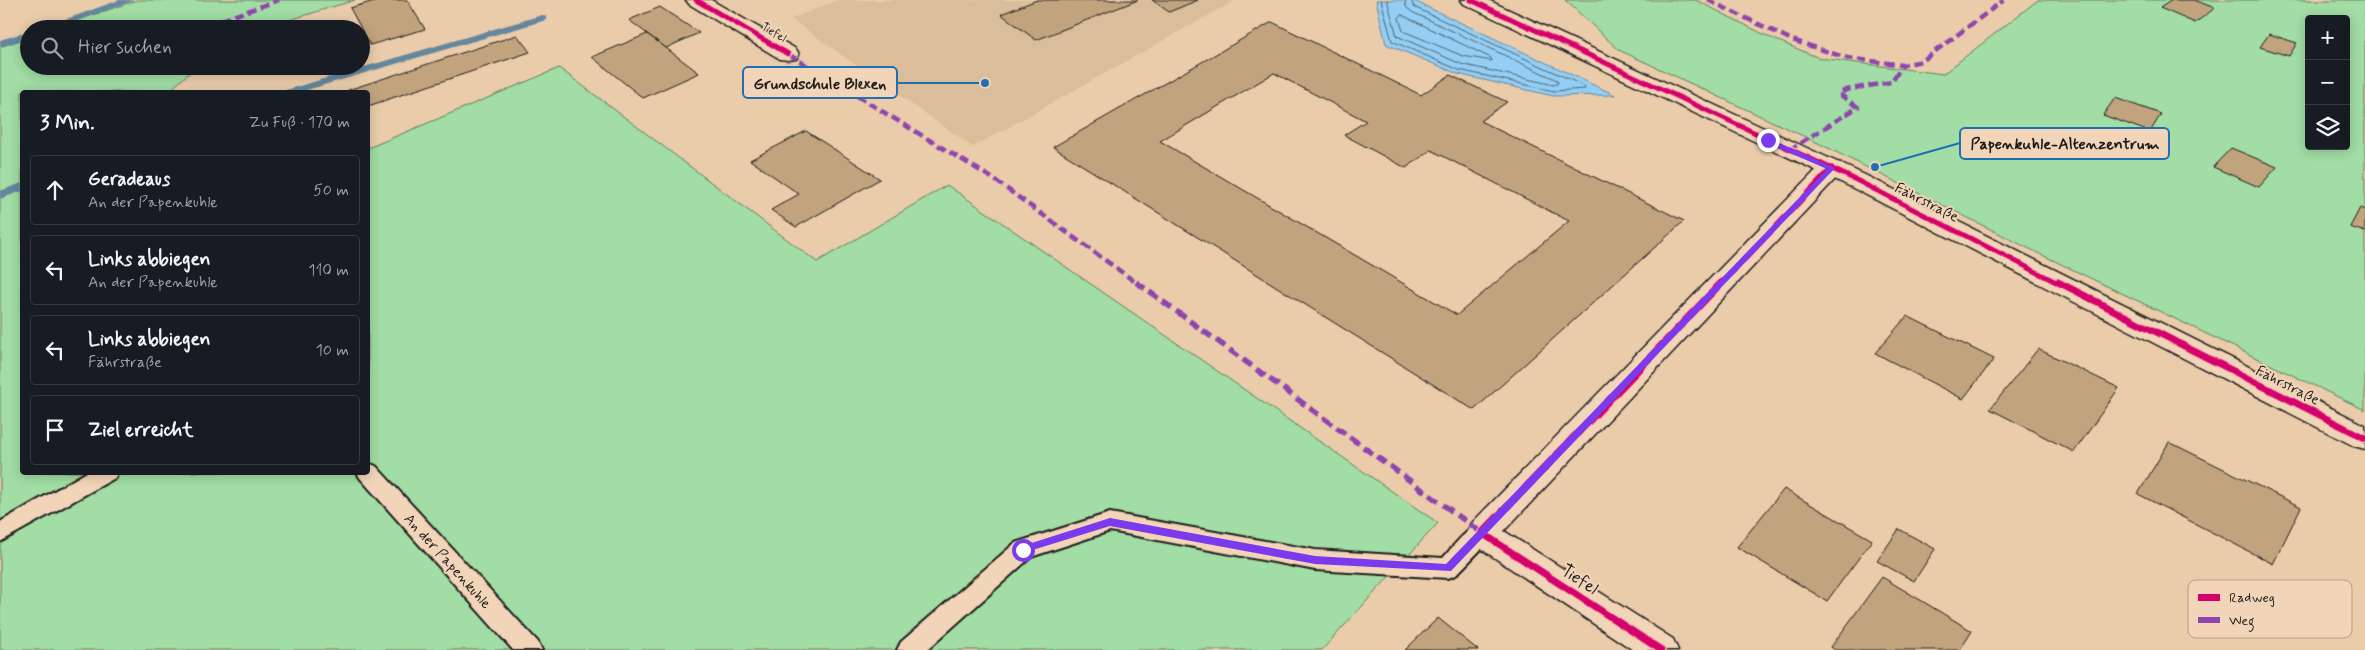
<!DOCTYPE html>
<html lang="de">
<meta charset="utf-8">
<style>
:root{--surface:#171b24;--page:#242831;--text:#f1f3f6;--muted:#9ea1a6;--line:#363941}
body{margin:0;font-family:Mynerve,sans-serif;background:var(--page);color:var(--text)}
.controls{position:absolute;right:15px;top:15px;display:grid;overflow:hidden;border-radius:5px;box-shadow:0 2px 12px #0003}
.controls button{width:45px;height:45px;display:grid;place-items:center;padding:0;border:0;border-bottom:1px solid var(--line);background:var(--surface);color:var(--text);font:25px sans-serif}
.stop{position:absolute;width:15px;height:15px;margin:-11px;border:4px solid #7c3aed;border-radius:50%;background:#fff}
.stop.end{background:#7c3aed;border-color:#fff;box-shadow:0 1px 5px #0008}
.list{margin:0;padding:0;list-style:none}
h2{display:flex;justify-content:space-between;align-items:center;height:65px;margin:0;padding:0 20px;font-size:21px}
h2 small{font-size:16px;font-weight:400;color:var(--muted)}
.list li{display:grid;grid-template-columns:32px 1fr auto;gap:15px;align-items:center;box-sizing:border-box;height:70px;margin:0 10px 10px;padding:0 10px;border:1px solid var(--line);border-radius:5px}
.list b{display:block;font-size:19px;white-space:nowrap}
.list p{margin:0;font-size:16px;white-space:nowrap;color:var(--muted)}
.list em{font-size:16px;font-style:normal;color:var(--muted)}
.icon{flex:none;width:28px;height:28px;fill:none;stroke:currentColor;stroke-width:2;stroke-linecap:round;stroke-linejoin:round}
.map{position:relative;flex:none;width:2365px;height:650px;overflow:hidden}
.search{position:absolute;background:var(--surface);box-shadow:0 2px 12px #0003;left:20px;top:20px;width:350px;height:55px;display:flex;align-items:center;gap:12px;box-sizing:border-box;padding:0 18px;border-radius:28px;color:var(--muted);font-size:19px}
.panel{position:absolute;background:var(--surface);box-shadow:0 2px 12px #0003;left:20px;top:90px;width:350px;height:385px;border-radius:5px}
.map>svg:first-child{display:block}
.built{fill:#dabd9a}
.green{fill:#a1dda4;stroke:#5e7c60;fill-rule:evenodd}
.water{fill:#94cef4;stroke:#64879e}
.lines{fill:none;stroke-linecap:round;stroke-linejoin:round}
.shore{stroke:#4c6372;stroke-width:1}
.stream{fill:#64879e;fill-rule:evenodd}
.building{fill:#c1a47e;stroke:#1c1c1c;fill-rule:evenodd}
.lane-casing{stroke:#1c1c1c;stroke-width:4}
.street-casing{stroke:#1c1c1c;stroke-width:3}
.secondary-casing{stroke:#1c1c1c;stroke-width:3}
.lane{fill:#f2d5b8;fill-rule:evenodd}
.street{fill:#f2d5b8;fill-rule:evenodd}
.secondary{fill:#f2d5b8;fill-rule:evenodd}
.quiet-far1{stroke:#8e44ad;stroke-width:4.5;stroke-dasharray:9 4.5;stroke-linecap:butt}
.quiet{stroke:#8e44ad;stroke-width:5.5;stroke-dasharray:11 5.5;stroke-linecap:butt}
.cycleway-far1-casing{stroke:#f2d5b8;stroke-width:8}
.cycleway-casing{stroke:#f2d5b8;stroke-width:10}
.cycleway-far1{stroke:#d6006c;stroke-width:5}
.cycleway{stroke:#d6006c;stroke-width:7}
.route{fill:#7c3aed}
.labels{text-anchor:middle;stroke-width:4;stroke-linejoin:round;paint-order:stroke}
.far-street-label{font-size:12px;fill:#1c1c1c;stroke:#f2d5b8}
.street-label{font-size:15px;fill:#1c1c1c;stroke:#f2d5b8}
.near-street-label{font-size:18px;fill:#1c1c1c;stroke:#f2d5b8}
.key{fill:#f2d5b8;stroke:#b29e89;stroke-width:1}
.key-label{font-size:14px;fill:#1c1c1c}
.leader{fill:none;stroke:#1f6fb2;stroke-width:2}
.callout-dot{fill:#1f6fb2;stroke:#f2d5b8;stroke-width:2}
.callout{fill:#f2d5b8;stroke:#1f6fb2;stroke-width:2}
.callout-label{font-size:16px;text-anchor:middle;font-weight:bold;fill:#1c1c1c}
</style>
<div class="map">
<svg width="2365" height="650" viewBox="0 0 2365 650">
<rect width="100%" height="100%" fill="#eaccaa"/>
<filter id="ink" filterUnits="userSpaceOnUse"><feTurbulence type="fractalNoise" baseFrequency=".02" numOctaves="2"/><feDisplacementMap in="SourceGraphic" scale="10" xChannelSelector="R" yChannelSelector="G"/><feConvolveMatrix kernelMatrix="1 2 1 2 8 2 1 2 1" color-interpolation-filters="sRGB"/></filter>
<g filter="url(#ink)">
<polygon class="built" points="838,0 1236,0 973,147 791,19"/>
<g class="green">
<polygon points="137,0 355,0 260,29 53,29"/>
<path d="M1565 0H1696L1769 37 1819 58 1943 74 2038 0H2365V410L2038 253 1816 142 1619 50ZM2309 19H2346V146H2309Z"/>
<polygon points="29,37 29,66 197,66 168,92 22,92 22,472 368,472 368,148 559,68 817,262 947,185 1438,523 1322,650 0,650 0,47"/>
</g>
<polygon class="water" points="1376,0 1412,0 1615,95 1553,96 1458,74 1386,44"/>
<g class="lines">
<g class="shore">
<polyline points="1381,0 1392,41 1459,70 1554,91 1585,89 1584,86 1414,7 1411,0"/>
<polyline points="1387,0 1397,36 1461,64 1554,85 1558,83 1557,80 1412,12 1406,7 1405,0"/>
<polygon points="1402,15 1491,58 1492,61 1463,56 1403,31 1399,18"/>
</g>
<g class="stream">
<polygon points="119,0 134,0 55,29 39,29"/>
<polygon points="542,15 546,16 546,20 300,92 284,92 286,90"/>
<polygon points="29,31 29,38 0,47 0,40"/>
<polygon points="22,183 22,191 0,199 0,191"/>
</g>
</g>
<g class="building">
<polygon points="378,0 407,0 425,29 370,45 350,8"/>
<polygon points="1037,0 1138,0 1036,40 1001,14"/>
<polygon points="1152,0 1198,0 1169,12"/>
<polygon points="2172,0 2194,0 2215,8 2195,23 2160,8"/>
<polygon points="660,7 699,33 666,48 629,20"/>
<path d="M1272 22 1421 95 1450 75 1507 102 1480 121 1684 221 1474 410 1053 147ZM1274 73 1366 121 1344 135 1406 168 1431 150 1569 221 1457 315 1160 141Z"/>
<polygon points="647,34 666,48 699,73 643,98 592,57"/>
<polygon points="2269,34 2297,43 2289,56 2260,47"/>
<polygon points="517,35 530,52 368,106 368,92 349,92 348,90"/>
<polygon points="2115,98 2161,114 2150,132 2103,115"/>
<polygon points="806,131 880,179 796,227 771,210 799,194 750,160"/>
<polygon points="2231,148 2277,167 2259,187 2213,167"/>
<polygon points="2360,208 2365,210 2365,232 2350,227"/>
<polygon points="1907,316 1994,359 1963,399 1875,353"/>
<polygon points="2038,349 2119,388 2074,452 1990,409"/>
<polygon points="2169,442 2301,507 2273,564 2138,494"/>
<polygon points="1784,489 1872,540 1827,601 1737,547"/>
<polygon points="1899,529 1935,549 1914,581 1877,561"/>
<polygon points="1882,577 1972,631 1960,650 1835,650 1831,647"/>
<polygon points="1438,618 1478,650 1405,650"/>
</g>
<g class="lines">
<defs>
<g id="lane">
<polygon points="368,463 376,466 538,642 542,650 513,650 360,478 357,472 368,472"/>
<polygon points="87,472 118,472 115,478 0,542 0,522"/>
<path d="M1110 513 1315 550 1443 558C1455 545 1471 520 1490 526L1494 533 1490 540 1456 575 1448 578 1315 570 1110 531 1031 557 927 650H897L901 642 1015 543Z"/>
</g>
<g id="street">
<polygon points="686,0 711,0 796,49 799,54 796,59 788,60 780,59 689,4"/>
<polygon points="1832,161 1841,163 1844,168 1841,173 1504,531 1673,639 1678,650 1633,650 1471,542 1466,533 1471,524 1823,163"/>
</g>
<polygon id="secondary" points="1461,0 1488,0 1865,175 2365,425 2365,449 2354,446 1847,185 1464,4"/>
</defs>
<use href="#lane" class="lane-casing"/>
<use href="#street" class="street-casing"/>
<use href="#secondary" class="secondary-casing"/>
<use href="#lane" class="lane"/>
<use href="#street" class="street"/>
<use href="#secondary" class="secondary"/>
<g class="quiet-far1">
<polyline points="1708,0 1792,40 1847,58 1903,65 1922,61 2004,0"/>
<polyline points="196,29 279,0"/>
<polyline points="788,54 992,178 1138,284"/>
<polyline points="1789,150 1858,107 1839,94 1846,90 1891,82 1903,65"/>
</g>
<polyline class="quiet" points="1136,282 1482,533"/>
<defs>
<g id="cycleway-far1">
<polyline points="696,0 788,54"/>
<polyline points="1471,0 1856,180 2060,284"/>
<polyline points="1721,284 1832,168"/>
</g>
<g id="cycleway">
<polyline points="2058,282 2365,438"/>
<polyline points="1661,650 1482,533 1722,282"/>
</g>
</defs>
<use href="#cycleway-far1" class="cycleway-far1-casing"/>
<use href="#cycleway" class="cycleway-casing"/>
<use href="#cycleway-far1" class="cycleway-far1"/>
<use href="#cycleway" class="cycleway"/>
</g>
</g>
<polygon class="route" points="1768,138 1835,168 1451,571 1315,564 1110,526 1023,553 1019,552 1019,547 1110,518 1315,556 1446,564 1827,169 1765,142 1764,140"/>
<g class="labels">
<g class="far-street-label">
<text transform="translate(774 32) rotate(30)" y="4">Tiefel</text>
</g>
<g class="street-label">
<text transform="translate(1927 202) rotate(27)" y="5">Fährstraße</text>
<text transform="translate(2288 385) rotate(27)" y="5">Fährstraße</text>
<text transform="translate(448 561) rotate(48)" y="5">An der Papenkuhle</text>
</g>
<g class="near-street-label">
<text transform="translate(1580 579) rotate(33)" y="6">Tiefel</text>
</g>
</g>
<rect x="2188" y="580" width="164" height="58" rx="8" class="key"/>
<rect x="2198" y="594" width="22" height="7" fill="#d6006c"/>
<rect x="2198" y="617" width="22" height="6" fill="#8e44ad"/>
<g class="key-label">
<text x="2229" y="602">Radweg</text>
<text x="2229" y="625">Weg</text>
</g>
<path class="leader" d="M985 83L897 83M1875 167L1960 143"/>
<g class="callout-dot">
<circle cx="985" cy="83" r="5"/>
<circle cx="1875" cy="167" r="5"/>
</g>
<g class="callout">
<rect x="743" y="67" width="154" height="31" rx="5"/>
<rect x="1960" y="128" width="209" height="31" rx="5"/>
</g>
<g class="callout-label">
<text x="820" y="89">Grundschule Blexen</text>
<text x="2065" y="149">Papenkuhle-Altenzentrum</text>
</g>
</svg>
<div class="controls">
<button>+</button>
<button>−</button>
<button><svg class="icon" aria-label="layers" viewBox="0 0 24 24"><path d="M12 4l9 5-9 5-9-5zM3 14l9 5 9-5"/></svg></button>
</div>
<div class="stop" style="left:1023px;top:550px"></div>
<div class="stop end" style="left:1768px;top:140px"></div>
<div class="search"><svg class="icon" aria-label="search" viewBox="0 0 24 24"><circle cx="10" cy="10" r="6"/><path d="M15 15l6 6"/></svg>Hier suchen</div>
<section class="panel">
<h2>3 Min.<small>Zu Fuß · 170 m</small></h2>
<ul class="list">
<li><svg class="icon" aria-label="ahead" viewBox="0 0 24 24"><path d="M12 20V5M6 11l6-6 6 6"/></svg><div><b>Geradeaus</b><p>An der Papenkuhle</p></div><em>50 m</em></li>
<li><svg class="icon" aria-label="left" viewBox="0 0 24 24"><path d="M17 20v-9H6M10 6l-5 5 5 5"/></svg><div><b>Links abbiegen</b><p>An der Papenkuhle</p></div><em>110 m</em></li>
<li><svg class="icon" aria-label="left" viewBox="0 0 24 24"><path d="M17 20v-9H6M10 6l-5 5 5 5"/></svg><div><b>Links abbiegen</b><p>Fährstraße</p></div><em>10 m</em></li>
<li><svg class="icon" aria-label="arrive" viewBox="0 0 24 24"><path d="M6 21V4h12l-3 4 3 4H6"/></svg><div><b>Ziel erreicht</b></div></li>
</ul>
</section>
</div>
